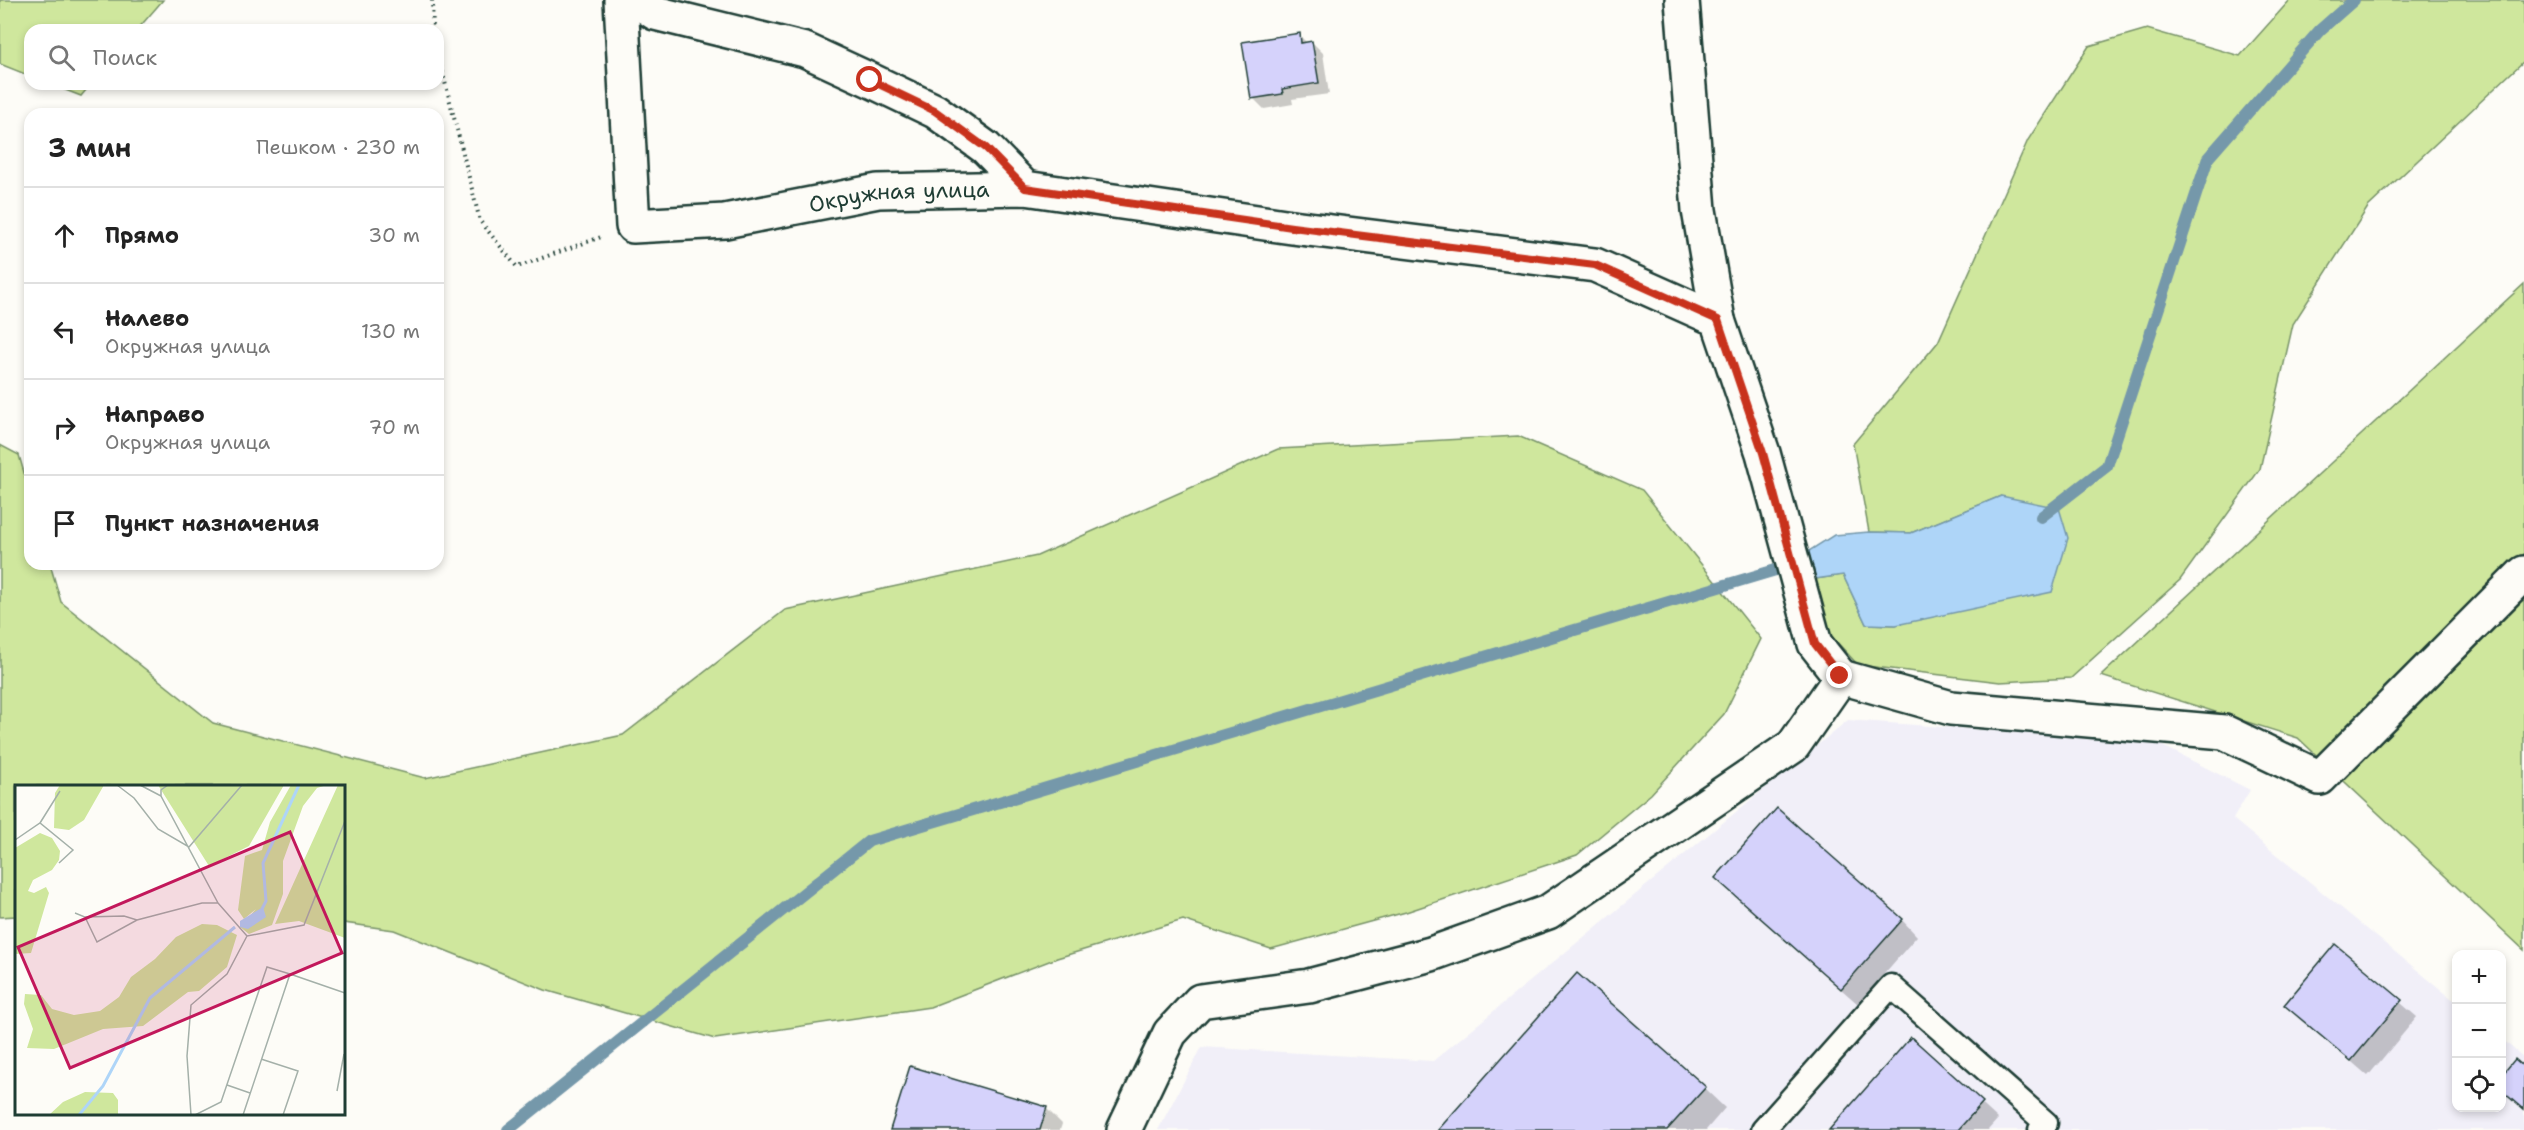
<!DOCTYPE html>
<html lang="ru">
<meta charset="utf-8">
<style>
:root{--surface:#fff;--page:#f2f2f2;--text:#222;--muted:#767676;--line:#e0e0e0}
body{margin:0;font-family:"Shantell Sans",sans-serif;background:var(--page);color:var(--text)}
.controls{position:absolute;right:18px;bottom:18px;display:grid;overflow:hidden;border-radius:12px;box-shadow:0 3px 9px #0003}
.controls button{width:54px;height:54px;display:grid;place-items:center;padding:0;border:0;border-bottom:2px solid var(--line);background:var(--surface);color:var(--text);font:30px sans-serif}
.stop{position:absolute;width:18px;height:18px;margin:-14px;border:4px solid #c8321e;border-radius:50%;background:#fff}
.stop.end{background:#c8321e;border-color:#fff;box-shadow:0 2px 6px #0008}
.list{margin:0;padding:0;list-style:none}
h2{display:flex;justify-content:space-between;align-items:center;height:78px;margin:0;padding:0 24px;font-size:26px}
h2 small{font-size:20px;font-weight:400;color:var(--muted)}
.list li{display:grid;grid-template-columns:39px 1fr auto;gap:18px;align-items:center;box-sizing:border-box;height:96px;padding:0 24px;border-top:2px solid var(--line)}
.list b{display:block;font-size:22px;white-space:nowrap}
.list p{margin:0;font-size:20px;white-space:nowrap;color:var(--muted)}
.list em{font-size:20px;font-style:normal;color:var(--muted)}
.icon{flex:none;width:33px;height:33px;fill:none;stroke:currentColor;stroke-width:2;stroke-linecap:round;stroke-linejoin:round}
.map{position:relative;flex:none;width:2524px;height:1130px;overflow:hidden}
.search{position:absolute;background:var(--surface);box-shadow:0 3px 9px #0003;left:24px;top:24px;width:420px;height:66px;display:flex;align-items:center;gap:15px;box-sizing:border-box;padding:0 21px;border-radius:18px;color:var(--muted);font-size:22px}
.panel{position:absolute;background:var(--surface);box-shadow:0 3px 9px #0003;left:24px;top:108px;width:420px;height:462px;border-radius:18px}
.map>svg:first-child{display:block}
.built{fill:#f1eff8}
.green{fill:#cfe79d;stroke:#779268;stroke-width:1.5}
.water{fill:#aed5f8;stroke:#7598aa;stroke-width:1.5}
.shadow{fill:#0003}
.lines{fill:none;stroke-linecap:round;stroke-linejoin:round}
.stream{stroke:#7598aa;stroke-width:12}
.building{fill:#d5d2fb;stroke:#1f3d34;stroke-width:1.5}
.lane-casing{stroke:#1f3d34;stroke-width:27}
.street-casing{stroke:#1f3d34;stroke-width:38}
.path{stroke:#1f3d34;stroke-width:4;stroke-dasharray:1.5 4.5;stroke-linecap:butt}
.lane{stroke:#fdfcf7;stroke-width:22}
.street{stroke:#fdfcf7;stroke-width:33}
.route{stroke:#c8321e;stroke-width:8}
.labels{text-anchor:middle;stroke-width:6;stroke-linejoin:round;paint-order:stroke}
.street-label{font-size:22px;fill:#1f3d34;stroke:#fdfcf7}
.inset-river{fill:none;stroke:#aed5f8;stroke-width:3}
.inset-road{fill:none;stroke:#a4b0a9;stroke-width:1.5}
.view{fill:#c2185b;fill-opacity:0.15;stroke:#c2185b;stroke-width:3}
.inset-edge{fill:none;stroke:#1f3d34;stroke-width:3}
</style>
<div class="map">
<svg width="2524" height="1130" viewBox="0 0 2524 1130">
<rect width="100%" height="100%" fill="#fdfcf7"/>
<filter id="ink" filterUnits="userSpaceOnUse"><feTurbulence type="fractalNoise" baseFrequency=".0167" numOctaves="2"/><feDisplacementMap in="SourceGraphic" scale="12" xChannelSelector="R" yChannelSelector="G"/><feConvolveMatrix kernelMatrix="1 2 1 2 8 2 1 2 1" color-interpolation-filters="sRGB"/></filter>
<g filter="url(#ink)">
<polygon class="built" points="1848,720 2157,743 2250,790 2233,819 2456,1002 2456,1108 2502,1108 2502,1039 2524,1058 2524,1130 1158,1130 1202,1047 1433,1061"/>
<g class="green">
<polygon points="0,0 163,0 137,30 30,30 30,76 0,64"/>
<polygon points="2290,0 2524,0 2524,61 2368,207 2293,324 2260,469 2180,580 2071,678 2000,682 1858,665 1823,627 1808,580 1843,575 1866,624 1896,625 2001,496 1911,533 1869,532 1853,444 1938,342 2028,140 2089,46 2147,29 2240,56"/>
<polygon points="50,84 91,84 81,96"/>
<polygon points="2524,284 2524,950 2298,738 2101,676"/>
<polygon points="1518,436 1642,490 1761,639 1724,714 1651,794 1577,855 1406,912 1271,949 1183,920 1057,958 930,1007 715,1039 545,990 394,930 344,923 344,786 16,786 16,916 0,917 0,445 19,455 30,494 30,564 50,564 61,602 213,723 425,778 623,735 785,610 1037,556 1278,449"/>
</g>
<polygon class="water" points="2001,496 2059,508 2068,538 2052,592 1896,625 1866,624 1843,575 1808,580 1804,554 1834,535 1869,532 1911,533"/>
<g class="shadow">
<polygon points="1299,35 1307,43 1312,42 1323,53 1329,94 1292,99 1293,104 1264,109 1253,98"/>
<polygon points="1733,894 1902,920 1917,936 1858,1004"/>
<polygon points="2335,946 2417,1017 2368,1076 2286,1005"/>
<polygon points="1911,1039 1998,1119 1988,1130 1831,1130"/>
<polygon points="1704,1088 1725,1108 1706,1130 1440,1130"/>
<polygon points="1046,1108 1062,1124 1060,1130 892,1130"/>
</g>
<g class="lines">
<g class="stream">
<polyline points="2041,517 2107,466 2208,158 2320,30 2354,0"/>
<polyline points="508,1130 869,841 1779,569"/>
</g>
</g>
<g class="building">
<polygon points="1300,33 1301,43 1312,41 1319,83 1282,89 1283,94 1251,99 1242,42"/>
<polygon points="1777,808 1903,919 1841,989 1715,878"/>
<polygon points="2335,944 2402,1000 2351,1061 2284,1005"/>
<polygon points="1577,973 1706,1087 1667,1130 1438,1130"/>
<polygon points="1911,1037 1983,1102 1958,1130 1829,1130"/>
<polygon points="2515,1059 2524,1067 2524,1110 2502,1091 2502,1075"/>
<polygon points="910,1066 1047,1107 1040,1130 890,1130"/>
</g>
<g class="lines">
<defs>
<polyline id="lane" points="1763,1130 1891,986 2046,1123 2040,1130"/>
<g id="street">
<path id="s1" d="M621 0 633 226 725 221 878 191 1025 188 1292 227 1595 265 1718 320 1763 453 1815 644 1841 677"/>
<polyline points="636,0 655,13 805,50 870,80 935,111 986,148 1025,188"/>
<polyline points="1682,0 1699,210 1718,320"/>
<polyline points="1841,677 1951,708 2224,732 2320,778 2524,573"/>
<polyline points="1124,1130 1170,1033 1200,1001 1309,986 1431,954 1548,912 1793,746 1841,677"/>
</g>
</defs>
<use href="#lane" class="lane-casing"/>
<use href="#street" class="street-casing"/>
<g class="path">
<polyline points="432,0 433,30"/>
<polyline points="438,54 480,221 517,267 601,237"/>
</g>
<use href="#lane" class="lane"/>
<use href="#street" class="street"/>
</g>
</g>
<g class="lines" filter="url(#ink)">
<polyline class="route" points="870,80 935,111 986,148 1025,188 1292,227 1595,265 1718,320 1763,453 1815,644 1840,676"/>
</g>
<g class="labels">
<g class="street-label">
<text dy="8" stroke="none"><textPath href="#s1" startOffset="495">Окружная улица</textPath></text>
</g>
</g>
<g transform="translate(15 785)">
<rect width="330" height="330" fill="#fdfcf7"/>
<path d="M45 0H89L69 35 54 45 39 43 40 8ZM143 0H269L234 61 194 81ZM276 0H312L302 3 288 21 268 76V109L257 140 234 149 225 142 241 124 229 134 223 125 230 71 247 65 255 37ZM323 0H330V153L284 136 260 139ZM25 48 37 53 45 66 44 75 37 85 18 95 13 106 19 108 31 102 34 108 16 168 0 169V63ZM187 139 202 140 222 150 212 182 184 206 173 207 128 241 88 244 39 264 12 263 18 244 9 219 10 209 26 210 37 224 59 230 85 226 104 212 116 192 140 174 161 152ZM70 307 98 308 103 315V330H34L48 317Z" fill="#cfe79d"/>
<path d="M248 122 251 132 233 144 225 142V136Z" fill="#aed5f8"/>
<path class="inset-river" d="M247 124 251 116 248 78 284 0M64 330 88 301 135 213 220 142"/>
<path class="inset-road" d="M102 0 119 13 143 44 174 62 227 0M125 0 146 11M153 0 146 5V11L203 118M25 38 45 6M0 55 25 38 58 65 44 78M60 128 70 132 82 157 122 135 187 118H203L232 151M70 132 109 131 122 135M232 151 289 140 330 36M275 189 330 208M246 274 283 286 268 330M212 300 235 308M322 306 329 269M176 330 172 271 176 220 212 189 232 151M180 330 206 317 252 182 275 189 228 330"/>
<path class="view" d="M275 47 327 168 55 283 3 162Z"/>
<rect width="330" height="330" class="inset-edge"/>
</g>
</svg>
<div class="controls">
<button>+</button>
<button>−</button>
<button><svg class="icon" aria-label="locate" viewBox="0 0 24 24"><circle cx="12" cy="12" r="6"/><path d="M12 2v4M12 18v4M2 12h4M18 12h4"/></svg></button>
</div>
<div class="stop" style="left:870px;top:80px"></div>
<div class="stop end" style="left:1840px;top:676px"></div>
<div class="search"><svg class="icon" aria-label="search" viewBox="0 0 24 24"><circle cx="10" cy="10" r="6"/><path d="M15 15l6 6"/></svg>Поиск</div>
<section class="panel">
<h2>3 мин<small>Пешком · 230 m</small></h2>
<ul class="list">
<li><svg class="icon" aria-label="ahead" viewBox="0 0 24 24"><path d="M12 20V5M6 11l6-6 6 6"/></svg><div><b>Прямо</b></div><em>30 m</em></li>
<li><svg class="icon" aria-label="left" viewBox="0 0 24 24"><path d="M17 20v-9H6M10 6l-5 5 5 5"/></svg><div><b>Налево</b><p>Окружная улица</p></div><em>130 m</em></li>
<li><svg class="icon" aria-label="right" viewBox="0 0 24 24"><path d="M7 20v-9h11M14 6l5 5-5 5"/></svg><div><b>Направо</b><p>Окружная улица</p></div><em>70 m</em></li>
<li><svg class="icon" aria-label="arrive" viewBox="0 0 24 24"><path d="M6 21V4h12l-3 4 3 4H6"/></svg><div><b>Пункт назначения</b></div></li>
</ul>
</section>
</div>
